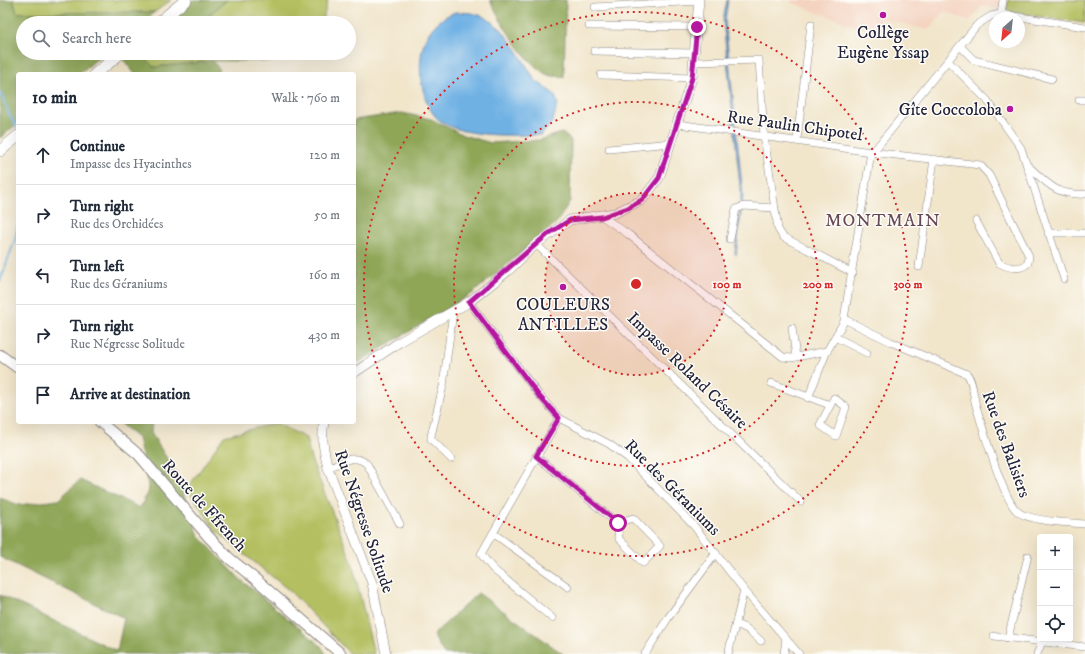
<!DOCTYPE html>
<meta charset="utf-8">
<style>
:root{--surface:#fff;--page:#f6f6f7;--text:#1f2937;--muted:#747a83;--line:#e0e1e3}
body{margin:0;font-family:"IM FELL DW Pica",serif;background:var(--page);color:var(--text)}
.controls{position:absolute;right:12px;bottom:12px;display:grid;overflow:hidden;border-radius:4px;box-shadow:0 4px 16px #0002}
.controls button{width:36px;height:36px;display:grid;place-items:center;padding:0;border:0;border-bottom:1px solid var(--line);background:var(--surface);color:var(--text);font:20px sans-serif}
.compass{position:absolute;left:989px;top:12px;width:36px;height:36px;border-radius:50%;background:var(--surface);box-shadow:0 4px 16px #0002;rotate:207deg}
.stop{position:absolute;width:12px;height:12px;margin:-9px;border:3px solid #b5179e;border-radius:50%;background:#fff}
.stop.end{background:#b5179e;border-color:#fff;box-shadow:0 1px 4px #0008}
.list{margin:0;padding:0;list-style:none}
h2{display:flex;justify-content:space-between;align-items:center;height:52px;margin:0;padding:0 16px;font-size:17px}
h2 small{font-size:13px;font-weight:400;color:var(--muted)}
.list li{display:grid;grid-template-columns:26px 1fr auto;gap:12px;align-items:center;box-sizing:border-box;height:60px;padding:0 16px;border-top:1px solid var(--line)}
.list b{display:block;font-size:15px;white-space:nowrap}
.list p{margin:0;font-size:13px;white-space:nowrap;color:var(--muted)}
.list em{font-size:13px;font-style:normal;color:var(--muted)}
.icon{flex:none;width:22px;height:22px;fill:none;stroke:currentColor;stroke-width:2;stroke-linecap:round;stroke-linejoin:round}
.map{position:relative;flex:none;width:1085px;height:654px;overflow:hidden}
.search{position:absolute;background:var(--surface);box-shadow:0 4px 16px #0002;left:16px;top:16px;width:340px;height:44px;display:flex;align-items:center;gap:10px;box-sizing:border-box;padding:0 14px;border-radius:22px;color:var(--muted);font-size:15px}
.panel{position:absolute;background:var(--surface);box-shadow:0 4px 16px #0002;left:16px;top:72px;width:340px;height:352px;border-radius:4px}
.map>svg:first-child{display:block}
.built{fill:#f4d3c0}
.green{fill:#b3bf60;stroke:#6a704e}
.forest{fill:#8ea656;stroke:#586448}
.water{fill:#6fb1e4;stroke:#486a90}
.lines{fill:none;stroke-linecap:round;stroke-linejoin:round}
.stream{stroke:#6fb1e4;stroke-width:2}
.minor-casing{stroke:#8a8482;stroke-width:8}
.tertiary-casing{stroke:#8a8482;stroke-width:10}
.secondary-casing{stroke:#8a8482;stroke-width:12}
.primary-casing{stroke:#8a8482;stroke-width:12}
.minor{stroke:#fff;stroke-width:7}
.tertiary{stroke:#fff;stroke-width:9}
.secondary{stroke:#fff;stroke-width:10}
.primary{stroke:#fff;stroke-width:11}
.route{stroke:#b5179e;stroke-width:5}
.ring{fill:none;stroke:#d62828;stroke-width:2;stroke-dasharray:2 4}
.poi-dot{fill:#b5179e;stroke:#fdfcf7;stroke-width:1.5}
.labels{text-anchor:middle;stroke-width:3;stroke-linejoin:round;paint-order:stroke}
.poi-label{font-size:17px;fill:#22223b;stroke:#fdfcf7}
.street-label{font-size:17px;fill:#22223b;stroke:#fdfcf7}
.neighbourhood-label{font-size:18px;letter-spacing:1px;fill:#674856;stroke:#fdfcf7}
.centre{fill:#d62828;stroke:#fdfcf7;stroke-width:2}
.ring-label{font-size:12px;text-anchor:middle;font-weight:bold;fill:#d62828;stroke:#fdfcf7;stroke-width:3;stroke-linejoin:round;paint-order:stroke}
</style>
<div class="map">
<svg width="1085" height="654" viewBox="0 0 1085 654">
<rect width="100%" height="100%" fill="#fdfcf7"/>
<filter id="ink" filterUnits="userSpaceOnUse"><feTurbulence type="fractalNoise" baseFrequency=".025" numOctaves="2"/><feDisplacementMap in="SourceGraphic" scale="8" xChannelSelector="R" yChannelSelector="G"/><feConvolveMatrix kernelMatrix="1 2 1 2 8 2 1 2 1" color-interpolation-filters="sRGB"/></filter>
<filter id="wash" filterUnits="userSpaceOnUse"><feTurbulence type="fractalNoise" baseFrequency=".012" numOctaves="4" result="noise"/><feDisplacementMap in="SourceGraphic" scale="16" xChannelSelector="R" yChannelSelector="G"/><feGaussianBlur stdDeviation="0.9" result="paint"/><feColorMatrix in="noise" values="0 0 0 0 0 0 0 0 0 0 0 0 0 0 0 0 0 1.4 0 .05"/><feComposite in="paint" operator="in"/></filter>
<g filter="url(#wash)">
<rect width="100%" height="100%" fill="#f1e5ca"/>
<polygon class="built" points="791,0 1000,0 998,9 982,6 970,21 944,12 928,30 882,19 880,36 790,2"/>
<g class="green">
<polygon points="13,0 171,0 155,12 17,13"/>
<polygon points="227,0 328,0 322,23 205,23 208,16"/>
<polygon points="1008,0 1085,0 1085,23 1006,12"/>
<polygon points="146,53 299,53 283,61 212,61 154,67 146,59"/>
<polygon points="276,423 306,438 311,459 352,562 374,654 350,654 290,591 217,532 187,489 224,436"/>
</g>
<g class="forest">
<polygon points="0,0 13,0 17,13 155,12 141,23 23,23 23,53 104,53 79,74 18,74 18,123 0,138"/>
<polygon points="193,0 227,0 208,16 205,23 163,23"/>
<path d="M490 0H566L564 77C559 76 550 77 546 74 527 65 498 19 490 0Z"/>
<polygon points="127,53 146,53 146,59 154,67 212,61 220,69 215,74 135,74 122,58"/>
<polygon points="402,113 431,119 463,135 491,143 540,140 562,133 571,140 570,201 557,222 473,293 354,365 354,120"/>
<polygon points="118,422 152,422 151,433 176,473 199,536 240,579 320,645 326,654 0,654 0,595 117,651 124,618 0,557 0,498 19,505 58,500 80,480 140,508 149,490 138,438"/>
<polygon points="478,593 563,654 444,654 433,635"/>
</g>
<g class="water">
<polygon points="727,0 728,0 725,21 743,196 736,255 735,254 741,196 723,20"/>
<path d="M455 12 472 13 485 17 501 29 517 50 535 80 554 94 558 103 552 124 541 135C512 135 467 138 442 122 433 117 428 106 425 97 415 64 419 26 455 12Z"/>
</g>
<g class="lines">
<g class="stream">
<polyline points="0,92 9,114 18,129"/>
<polyline points="0,281 15,240 18,224"/>
</g>
</g>
</g>
<g filter="url(#ink)">
<g class="lines">
<defs>
<g id="minor">
<polyline points="595,7 699,1"/>
<polyline points="1001,14 1003,0"/>
<polyline points="589,26 697,27"/>
<polyline points="960,46 974,60 1052,79"/>
<polyline points="594,51 694,53"/>
<polyline points="948,61 987,100 1021,148 1064,279"/>
<polyline points="694,62 759,60 764,136 778,229 783,237 787,239 853,273"/>
<polyline points="601,75 692,78"/>
<polyline points="1079,100 1085,100"/>
<path d="M678 124 871 152 980 165 989 175 1029 256 1028 263C1020 271 1009 268 999 263L976 221"/>
<polyline points="797,140 811,24"/>
<polyline points="609,149 671,143"/>
<path d="M871 152 844 319 891 342 967 374C974 382 973 399 977 409 983 429 1003 499 1017 511 1027 521 1070 523 1085 524"/>
<polyline points="871,152 877,147 977,25 991,16 1001,14 1085,27"/>
<path d="M1027 165C1047 183 1056 196 1085 194"/>
<polyline points="603,217 628,234 783,357 791,358 827,351"/>
<polyline points="1048,233 1085,233"/>
<polyline points="730,239 736,209 744,206 774,208"/>
<polyline points="536,244 801,502"/>
<polyline points="919,267 934,159"/>
<polyline points="469,302 539,395 559,418 609,444 628,458 694,526 744,590 799,654"/>
<polyline points="792,328 796,357"/>
<polyline points="835,337 867,353"/>
<polyline points="771,383 830,405"/>
<polyline points="808,398 827,351 843,323"/>
<polygon points="834,398 846,407 836,436 820,425"/>
<polyline points="536,456 617,523 619,539 643,563 660,546 633,518 617,523"/>
<polyline points="451,459 431,439 431,436 443,386 453,312"/>
<path d="M328 468C342 462 354 453 367 464L400 524"/>
<polyline points="493,533 568,587"/>
<polyline points="552,618 493,569 481,554 559,418"/>
<polyline points="736,624 747,629 761,641"/>
<polyline points="994,636 1085,647"/>
<polyline points="1008,638 1028,556"/>
<polyline points="645,654 668,618 716,553"/>
<polyline points="728,654 744,590"/>
<polyline points="784,654 786,639"/>
<polyline points="1037,654 1042,642"/>
</g>
<g id="tertiary">
<polyline points="354,373 398,343 469,302 509,270 536,244 570,220 615,213 642,200 659,178 692,78 699,0"/>
<path d="M324 422C321 438 324 452 328 468L372 583 386 654"/>
</g>
<g id="secondary">
<polyline points="0,355 18,368"/>
<polyline points="100,422 139,455 207,535 229,558 260,583 341,654"/>
</g>
<g id="primary">
<polyline points="158,23 186,0"/>
<polyline points="95,74 121,53"/>
<polyline points="0,151 18,136"/>
</g>
</defs>
<use href="#minor" class="minor-casing"/>
<use href="#tertiary" class="tertiary-casing"/>
<use href="#secondary" class="secondary-casing"/>
<use href="#primary" class="primary-casing"/>
<use href="#minor" class="minor"/>
<use href="#tertiary" class="tertiary"/>
<use href="#secondary" class="secondary"/>
<use href="#primary" class="primary"/>
</g>
</g>
<g class="lines" filter="url(#ink)">
<polyline class="route" points="618,523 536,456 559,418 539,396 469,302 548,234 570,220 602,217 628,208 642,200 659,178 692,78 697,27"/>
</g>
<circle cx="636" cy="284" r="91" fill="#d62828" fill-opacity=".12"/>
<g class="ring">
<circle cx="636" cy="284" r="91"/>
<circle cx="636" cy="284" r="182"/>
<circle cx="636" cy="284" r="272"/>
</g>
<g class="poi-dot">
<circle cx="883" cy="15" r="4"/>
<circle cx="1010" cy="109" r="4"/>
<circle cx="563" cy="287" r="4"/>
</g>
<g class="labels">
<g class="poi-label">
<text x="883" y="38">Collège<tspan x="883" dy="20">Eugène Yssap</tspan></text>
<text x="1002" y="115" text-anchor="end">Gîte Coccoloba</text>
<text x="563" y="310">COULEURS<tspan x="563" dy="20">ANTILLES</tspan></text>
</g>
<g class="street-label">
<text transform="translate(795 125) rotate(8)" y="6">Rue Paulin Chipotel</text>
<text transform="translate(688 370) rotate(44)" y="6">Impasse Roland Césaire</text>
<text transform="translate(1007 444) rotate(70)" y="6">Rue des Balisiers</text>
<text transform="translate(673 487) rotate(45)" y="6">Rue des Géraniums</text>
<text transform="translate(205 505) rotate(48)" y="6">Route de Ffrench</text>
<text transform="translate(365 521) rotate(71)" y="6">Rue Négresse Solitude</text>
</g>
<g class="neighbourhood-label">
<text x="883" y="226">MONTMAIN</text>
</g>
</g>
<circle cx="636" cy="284" r="6" class="centre"/>
<g class="ring-label">
<text x="727" y="288">100 m</text>
<text x="818" y="288">200 m</text>
<text x="908" y="288">300 m</text>
</g>
</svg>
<div class="controls">
<button>+</button>
<button>−</button>
<button><svg class="icon" aria-label="locate" viewBox="0 0 24 24"><circle cx="12" cy="12" r="6"/><path d="M12 2v4M12 18v4M2 12h4M18 12h4"/></svg></button>
</div>
<svg class="compass" viewBox="-18 -18 36 36"><path d="M0-13l5 13h-10z" fill="#e53935"/><path d="M0 13l5-13h-10z" fill="#747a83"/></svg>
<div class="stop" style="left:618px;top:523px"></div>
<div class="stop end" style="left:697px;top:27px"></div>
<div class="search"><svg class="icon" aria-label="search" viewBox="0 0 24 24"><circle cx="10" cy="10" r="6"/><path d="M15 15l6 6"/></svg>Search here</div>
<section class="panel">
<h2>10 min<small>Walk · 760 m</small></h2>
<ul class="list">
<li><svg class="icon" aria-label="ahead" viewBox="0 0 24 24"><path d="M12 20V5M6 11l6-6 6 6"/></svg><div><b>Continue</b><p>Impasse des Hyacinthes</p></div><em>120 m</em></li>
<li><svg class="icon" aria-label="right" viewBox="0 0 24 24"><path d="M7 20v-9h11M14 6l5 5-5 5"/></svg><div><b>Turn right</b><p>Rue des Orchidées</p></div><em>50 m</em></li>
<li><svg class="icon" aria-label="left" viewBox="0 0 24 24"><path d="M17 20v-9H6M10 6l-5 5 5 5"/></svg><div><b>Turn left</b><p>Rue des Géraniums</p></div><em>160 m</em></li>
<li><svg class="icon" aria-label="right" viewBox="0 0 24 24"><path d="M7 20v-9h11M14 6l5 5-5 5"/></svg><div><b>Turn right</b><p>Rue Négresse Solitude</p></div><em>430 m</em></li>
<li><svg class="icon" aria-label="arrive" viewBox="0 0 24 24"><path d="M6 21V4h12l-3 4 3 4H6"/></svg><div><b>Arrive at destination</b></div></li>
</ul>
</section>
</div>
